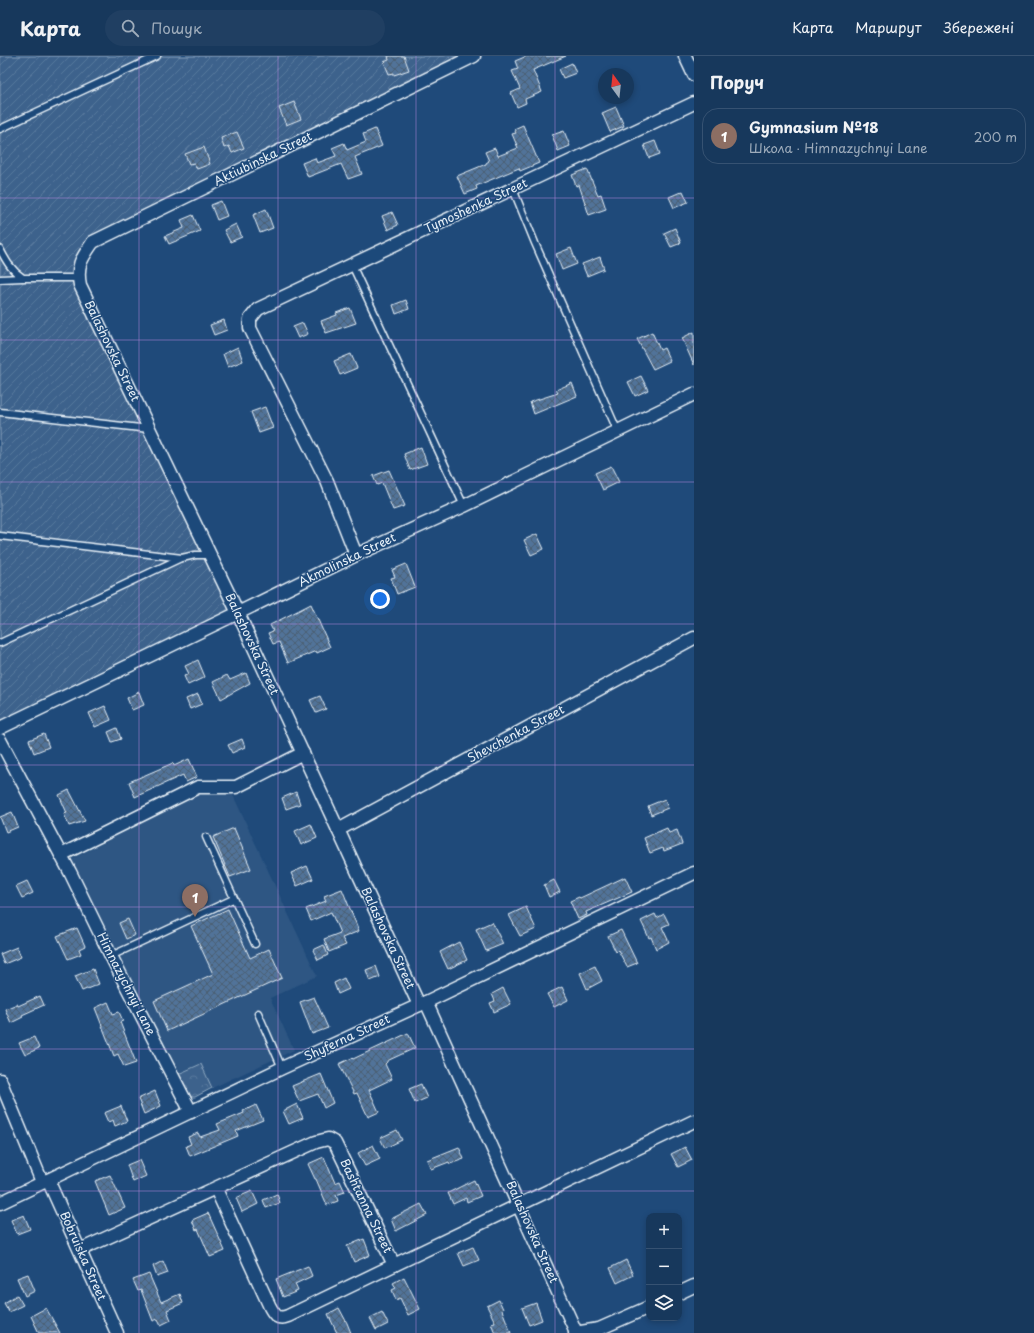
<!DOCTYPE html>
<html lang="uk">
<meta charset="utf-8">
<style>
:root{--surface:#17385c;--page:#203f62;--text:#f1f3f6;--muted:#9eacbb;--line:#365272;--accent:#8bbbb9}
body{margin:0;font-family:"Playpen Sans",sans-serif;background:var(--page);color:var(--text)}
.controls{position:absolute;right:12px;bottom:12px;display:grid;overflow:hidden;border-radius:8px;box-shadow:0 2px 6px #0003}
.controls button{width:36px;height:36px;display:grid;place-items:center;padding:0;border:0;border-bottom:1px solid var(--line);background:var(--surface);color:var(--text);font:20px sans-serif}
.compass{position:absolute;left:598px;top:12px;width:36px;height:36px;border-radius:50%;background:var(--surface);box-shadow:0 2px 6px #0003;rotate:345deg}
.you{position:absolute;left:380px;top:543px;width:14px;height:14px;margin:-10px;border:3px solid #fff;border-radius:50%;background:#1a73e8;box-shadow:0 0 0 6px #1a73e833}
.badge{display:grid;place-items:center;width:26px;height:26px;border-radius:50%;background:var(--accent);color:#fff;font-size:13px;font-weight:700}
.pin{position:absolute;translate:-50% -33px;filter:drop-shadow(0 1px 2px #0008)}
.pin::after{content:'';position:absolute;top:21px;width:14px;height:12px;background:inherit;clip-path:polygon(0 0,100% 0,50% 100%)}
.list{margin:0;padding:0;list-style:none}
h2{display:flex;justify-content:space-between;align-items:center;height:52px;margin:0;padding:0 16px;font-size:17px}
h2 small{font-size:13px;font-weight:400;color:var(--muted)}
.list li{display:grid;grid-template-columns:26px 1fr auto;gap:12px;align-items:center;box-sizing:border-box;height:56px;margin:0 8px 8px;padding:0 8px;border:1px solid var(--line);border-radius:16px}
.list b{display:block;font-size:15px;white-space:nowrap}
.list p{margin:0;font-size:13px;white-space:nowrap;color:var(--muted)}
.list em{font-size:13px;font-style:normal;color:var(--muted)}
.icon{flex:none;width:22px;height:22px;fill:none;stroke:currentColor;stroke-width:2;stroke-linecap:round;stroke-linejoin:round}
.map{position:relative;flex:none;width:694px;height:1277px;overflow:hidden}
header{display:flex;align-items:center;gap:24px;box-sizing:border-box;height:56px;padding:0 20px;background:var(--surface);border-bottom:1px solid var(--line)}
header strong{font-size:19px}
nav{display:flex;gap:22px;margin-inline-start:auto;font-size:14px}
.search{width:280px;height:36px;background:var(--page);display:flex;align-items:center;gap:10px;box-sizing:border-box;padding:0 14px;border-radius:22px;color:var(--muted);font-size:15px}
main{display:flex}
aside{flex:1;background:var(--surface)}
.map>svg:first-child{display:block}
.built{fill:#2e5683}
.park{fill:url(#park-crowns);stroke:#92aac2}
.garden{fill:url(#garden-furrows);stroke:#92aac2}
.building{fill:url(#building-cross-hatch);stroke:#e8f1f8}
.lines{fill:none;stroke-linecap:round;stroke-linejoin:round}
.lane-casing{stroke:#e8f1f8;stroke-width:9}
.street-casing{stroke:#e8f1f8;stroke-width:15}
.lane{stroke:#1f4a7a;stroke-width:6}
.street{stroke:#1f4a7a;stroke-width:12}
.grid{fill:none;stroke:#ac85d9;stroke-width:1;stroke-opacity:0.55}
.labels{text-anchor:middle;stroke-width:3;stroke-linejoin:round;paint-order:stroke}
.street-label{font-size:12px;fill:#e8f1f8;stroke:#1f4a7a}
</style>
<header>
<strong>Карта</strong>
<div class="search"><svg class="icon" aria-label="search" viewBox="0 0 24 24"><circle cx="10" cy="10" r="6"/><path d="M15 15l6 6"/></svg>Пошук</div>
<nav><a>Карта</a><a>Маршрут</a><a>Збережені</a></nav>
</header>
<main>
<div class="map">
<svg width="694" height="1277" viewBox="0 0 694 1277">
<defs>
<pattern id="park-crowns" width="20" height="18" patternUnits="userSpaceOnUse"><rect width="20" height="18" fill="#3c628c"/><path d="M2 6a3 3 0 1 1 6 0M12 15a3 3 0 1 1 6 0" fill="none" stroke="#58799d"/></pattern>
<pattern id="garden-furrows" width="10" height="10" patternUnits="userSpaceOnUse"><rect width="10" height="10" fill="#3c628c"/><path d="M-1 1l2-2M0 10L10 0M9 11l2-2" fill="none" stroke="#58799d"/></pattern>
<pattern id="building-cross-hatch" width="8" height="8" patternUnits="userSpaceOnUse"><rect width="8" height="8" fill="#517399"/><path d="M0 0l8 8M0 8l8-8" fill="none" stroke="#4c5e72"/></pattern>
</defs>
<rect width="100%" height="100%" fill="#1f4a7a"/>
<filter id="ink" filterUnits="userSpaceOnUse"><feTurbulence type="fractalNoise" baseFrequency=".025" numOctaves="2"/><feDisplacementMap in="SourceGraphic" scale="8" xChannelSelector="R" yChannelSelector="G"/><feConvolveMatrix kernelMatrix="1 2 1 2 8 2 1 2 1" color-interpolation-filters="sRGB"/></filter>
<g filter="url(#ink)">
<polygon class="built" points="232,737 317,920 270,942 294,994 212,1032 201,1008 176,1019 72,803 199,738"/>
<polygon class="park" points="201,1008 212,1032 195,1041 190,1041 176,1019"/>
<polygon class="garden" points="0,0 474,0 93,186 78,217 238,557 0,672"/>
<g class="building">
<polygon points="388,0 404,0 409,14 394,19 394,17 389,18 384,6 389,4"/>
<polygon points="527,0 566,0 533,14 542,36 525,43 526,47 517,51 511,37 520,33 512,15 518,13 515,5"/>
<polygon points="572,7 576,17 563,22 559,13"/>
<polygon points="294,46 301,63 286,69 279,52"/>
<polygon points="616,51 624,70 610,76 602,57"/>
<polygon points="523,69 539,107 520,115 519,112 476,130 477,133 465,138 457,120 486,108 486,107 489,105 485,96 495,92 498,100 518,92 512,78 516,77 514,73"/>
<polygon points="375,73 382,90 355,101 362,118 348,123 341,108 308,121 302,107 315,102 317,107 336,100 332,92 344,87 347,94 366,86 363,78"/>
<polygon points="564,75 570,90 558,95 552,79"/>
<polygon points="237,76 244,92 232,97 229,90 224,92 221,82"/>
<polygon points="655,85 660,98 649,102 644,89"/>
<polygon points="204,91 210,108 197,113 194,107 189,108 185,98"/>
<polygon points="587,113 598,139 601,138 606,153 589,159 579,129 576,130 572,119"/>
<polygon points="683,135 688,146 674,152 669,141"/>
<polygon points="221,145 227,160 217,164 211,149"/>
<polygon points="266,153 273,172 260,177 253,159"/>
<polygon points="392,156 398,169 388,174 382,160"/>
<polygon points="193,159 200,175 169,188 165,180 184,172 181,164"/>
<polygon points="236,168 242,181 230,186 224,174"/>
<polygon points="675,172 681,187 671,191 664,177"/>
<polygon points="571,192 577,208 562,214 556,198"/>
<polygon points="600,201 604,213 587,220 582,208"/>
<polygon points="406,244 409,253 396,258 393,249"/>
<polygon points="350,252 356,267 326,277 321,265 337,259 336,257"/>
<polygon points="224,264 227,274 214,279 210,269"/>
<polygon points="303,267 308,278 298,282 293,271"/>
<polygon points="652,276 660,294 664,292 670,305 653,313 637,283"/>
<polygon points="694,276 694,309 682,282"/>
<polygon points="238,291 243,305 228,311 223,298"/>
<polygon points="351,298 357,312 340,319 334,305"/>
<polygon points="641,320 648,334 635,340 628,326"/>
<polygon points="572,327 577,340 534,358 530,346 558,337 556,334"/>
<polygon points="265,351 273,372 259,377 251,356"/>
<polygon points="421,391 427,408 410,414 404,398"/>
<polygon points="611,410 619,426 603,434 595,417"/>
<polygon points="389,414 405,450 393,454 382,427 377,429 373,420"/>
<polygon points="537,478 544,493 531,499 524,484"/>
<polygon points="406,508 415,531 397,538 391,522 395,521 392,514"/>
<polygon points="311,548 330,591 317,597 316,595 288,607 279,586 273,588 268,577 273,575 270,569"/>
<polygon points="198,604 205,621 188,629 184,620 189,618 185,610"/>
<polygon points="246,617 250,627 221,643 213,626 227,619 230,624"/>
<polygon points="139,636 144,649 132,654 127,642"/>
<polygon points="198,638 202,648 190,653 186,643"/>
<polygon points="320,640 326,653 316,657 310,644"/>
<polygon points="105,650 111,664 95,671 89,657"/>
<polygon points="117,672 121,683 112,686 108,676"/>
<polygon points="44,678 49,691 34,697 29,684"/>
<polygon points="242,683 245,691 232,697 228,689"/>
<polygon points="189,703 197,721 186,726 183,719 135,741 129,726 173,707 174,710"/>
<polygon points="69,734 85,765 69,770 64,758 67,757 59,739"/>
<polygon points="296,736 300,748 286,753 282,742"/>
<polygon points="665,743 668,752 651,759 648,750"/>
<polygon points="12,756 18,771 6,776 0,761"/>
<polygon points="311,768 317,782 301,789 295,775"/>
<polygon points="234,772 251,813 230,821 213,781"/>
<polygon points="667,772 669,777 677,774 682,788 664,795 663,792 650,797 644,782"/>
<polygon points="307,810 313,823 297,830 291,817"/>
<polygon points="625,821 632,836 586,856 587,859 578,863 570,845 579,841 580,842"/>
<polygon points="554,824 560,836 549,841 544,829"/>
<polygon points="27,825 33,837 22,842 16,830"/>
<polygon points="342,833 359,875 342,882 346,889 329,896 324,883 340,877 331,856 311,865 306,853 326,845 324,840"/>
<polygon points="526,851 536,873 520,880 509,859"/>
<polygon points="228,853 250,902 269,893 282,922 167,975 154,945 213,918 191,870"/>
<polygon points="655,858 657,862 664,858 669,868 662,871 669,886 656,893 651,881 649,882 641,865"/>
<polygon points="128,863 135,879 126,883 119,867"/>
<polygon points="492,866 503,888 486,895 476,873"/>
<polygon points="77,872 85,890 79,893 81,898 68,903 57,880"/>
<polygon points="621,874 637,907 627,911 618,894 616,896 608,880"/>
<polygon points="459,886 467,904 448,913 440,896"/>
<polygon points="324,889 328,899 318,904 313,894"/>
<polygon points="17,891 21,901 4,908 0,898"/>
<polygon points="376,910 380,921 370,925 366,914"/>
<polygon points="595,910 602,925 587,933 580,917"/>
<polygon points="93,913 99,928 82,935 75,920"/>
<polygon points="344,922 349,933 338,938 334,927"/>
<polygon points="562,931 568,944 554,951 547,938"/>
<polygon points="503,932 511,948 494,956 490,947 495,945 492,938"/>
<polygon points="40,940 44,949 22,959 23,961 11,967 5,953 17,948 18,950"/>
<polygon points="314,941 328,972 312,978 300,946"/>
<polygon points="108,946 113,958 119,956 123,965 120,966 136,1007 124,1011 118,998 114,1000 95,952"/>
<polygon points="408,977 415,992 387,1005 387,1006 385,1008 392,1023 369,1034 379,1056 368,1061 357,1037 354,1038 339,1008 352,1002 353,1003"/>
<polygon points="34,981 39,992 25,999 19,987"/>
<polygon points="321,1018 333,1047 324,1052 318,1038 299,1045 292,1030"/>
<polygon points="421,1028 427,1042 415,1047 409,1033"/>
<polygon points="155,1035 161,1050 144,1058 138,1043"/>
<polygon points="297,1048 303,1062 289,1068 283,1055"/>
<polygon points="256,1049 263,1064 236,1075 238,1080 190,1100 186,1090 191,1088 188,1081 198,1077 200,1081 220,1074 217,1068 244,1057 243,1055"/>
<polygon points="121,1050 127,1065 115,1070 113,1064 108,1066 104,1057"/>
<polygon points="397,1074 402,1084 385,1092 380,1082"/>
<polygon points="373,1089 380,1103 365,1110 358,1097"/>
<polygon points="459,1091 464,1103 450,1108 449,1106 431,1113 427,1104"/>
<polygon points="685,1091 692,1104 678,1111 671,1098"/>
<polygon points="324,1101 335,1127 340,1125 345,1136 336,1139 338,1145 327,1149 316,1123 315,1123 308,1108"/>
<polygon points="139,1104 146,1120 133,1126 127,1109"/>
<polygon points="110,1119 125,1152 109,1159 95,1125"/>
<polygon points="474,1124 481,1140 467,1146 466,1142 453,1148 448,1137"/>
<polygon points="252,1135 258,1148 242,1156 236,1142"/>
<polygon points="277,1138 280,1147 266,1152 263,1144"/>
<polygon points="421,1148 427,1159 396,1175 391,1163"/>
<polygon points="208,1157 225,1195 210,1201 198,1173 196,1174 192,1164"/>
<polygon points="24,1159 30,1173 17,1178 11,1164"/>
<polygon points="364,1183 370,1199 354,1206 347,1190"/>
<polygon points="473,1191 479,1204 464,1210 458,1197"/>
<polygon points="626,1204 633,1219 617,1227 610,1212"/>
<polygon points="163,1205 168,1217 157,1221 153,1210"/>
<polygon points="308,1210 312,1220 295,1228 298,1235 283,1241 276,1223"/>
<polygon points="28,1218 35,1235 25,1240 17,1222"/>
<polygon points="149,1218 161,1246 180,1238 183,1247 167,1254 171,1264 161,1269 158,1263 153,1265 141,1234 138,1235 133,1224"/>
<polygon points="404,1221 420,1253 408,1259 400,1242 396,1244 392,1234 396,1232 393,1227"/>
<polygon points="17,1239 23,1249 9,1256 4,1247"/>
<polygon points="499,1244 503,1253 502,1254 511,1277 495,1277 491,1267 495,1266 487,1250"/>
<polygon points="536,1247 542,1264 529,1269 522,1252"/>
<polygon points="46,1252 60,1277 39,1277 31,1260"/>
<polygon points="339,1252 347,1267 351,1277 337,1277 328,1258"/>
<polygon points="382,1256 388,1268 376,1274 370,1262"/>
</g>
<g class="lines">
<defs>
<g id="lane">
<polyline points="0,73 157,0"/>
<polyline points="513,133 535,187 618,376"/>
<path d="M0 193C6 205 11 214 23 222H79"/>
<polyline points="352,209 464,450"/>
<polyline points="0,223 22,222"/>
<polyline points="0,356 149,373"/>
<polyline points="0,480 182,502 195,499 210,499"/>
<polyline points="0,587 181,502"/>
<polyline points="206,781 255,888"/>
<polyline points="111,900 233,843"/>
<polyline points="258,957 282,1012"/>
</g>
<g id="street">
<polyline points="685,0 694,19"/>
<polyline points="356,499 327,425 250,272 250,263 258,253 694,47"/>
<polyline points="0,672 238,557 356,499 464,450 694,338"/>
<polyline points="0,684 70,816 111,900 191,1056"/>
<polyline points="338,774 694,582"/>
<polyline points="61,799 198,731 236,731 303,697"/>
<polyline points="426,946 576,1276"/>
<path d="M419 949 238 557 80 229C76 209 82 202 93 186L474 0"/>
<polyline points="0,1024 42,1126"/>
<polyline points="48,1124 117,1277"/>
<path d="M216 1133 270 1251C275 1260 278 1264 288 1260L394 1209"/>
<polyline points="0,1147 282,1012 426,946 694,817"/>
<polyline points="80,1194 316,1086 328,1083 335,1087 394,1209 694,1065"/>
<polyline points="679,1237 694,1230"/>
<polyline points="575,1277 599,1273 649,1251"/>
</g>
</defs>
<use href="#lane" class="lane-casing"/>
<use href="#street" class="street-casing"/>
<use href="#lane" class="lane"/>
<use href="#street" class="street"/>
</g>
</g>
<path class="grid" d="M139 0V1277M278 0V1277M416 0V1277M555 0V1277M0 142H694M0 284H694M0 426H694M0 568H694M0 709H694M0 851H694M0 993H694M0 1135H694"/>
<g class="labels">
<g class="street-label">
<text transform="translate(263 103) rotate(-26)" y="4">Aktiubinska Street</text>
<text transform="translate(476 150) rotate(-25)" y="4">Tymoshenka Street</text>
<text transform="translate(112 295) rotate(64)" y="4">Balashovska Street</text>
<text transform="translate(347 504) rotate(-26)" y="4">Akmolinska Street</text>
<text transform="translate(252 588) rotate(65)" y="4">Balashovska Street</text>
<text transform="translate(516 678) rotate(-28)" y="4">Shevchenka Street</text>
<text transform="translate(388 882) rotate(65)" y="4">Balashovska Street</text>
<text transform="translate(126 928) rotate(63)" y="4">Himnazychnyi Lane</text>
<text transform="translate(347 982) rotate(-25)" y="4">Shyferna Street</text>
<text transform="translate(366 1150) rotate(64)" y="4">Bashtanna Street</text>
<text transform="translate(532 1176) rotate(66)" y="4">Balashovska Street</text>
<text transform="translate(83 1200) rotate(66)" y="4">Bobruiska Street</text>
</g>
</g>
</svg>
<div class="controls">
<button>+</button>
<button>−</button>
<button><svg class="icon" aria-label="layers" viewBox="0 0 24 24"><path d="M12 4l9 5-9 5-9-5zM3 14l9 5 9-5"/></svg></button>
</div>
<svg class="compass" viewBox="-18 -18 36 36"><path d="M0-13l5 13h-10z" fill="#e53935"/><path d="M0 13l5-13h-10z" fill="#9eacbb"/></svg>
<div class="you"></div>
<div class="pin badge" style="left:195px;top:861px;background:#8d6e63">1</div>
</div>
<aside>
<h2>Поруч<small></small></h2>
<ul class="list">
<li><span class="badge" style="background:#8d6e63">1</span><div><b>Gymnasium №18</b><p>Школа · Himnazychnyi Lane</p></div><em>200 m</em></li>
</ul>
</aside>
</main>
